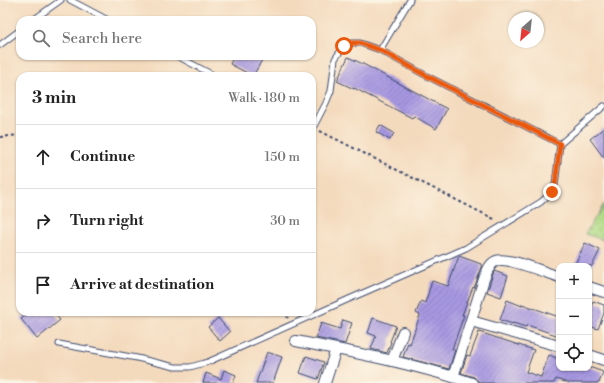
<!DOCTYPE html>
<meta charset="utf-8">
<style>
:root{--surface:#fff;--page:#f6f6f6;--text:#222;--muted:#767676;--line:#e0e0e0}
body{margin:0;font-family:"Libre Bodoni",serif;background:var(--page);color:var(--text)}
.controls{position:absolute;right:12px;bottom:12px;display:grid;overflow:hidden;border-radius:8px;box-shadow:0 1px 3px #0004}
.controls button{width:36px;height:36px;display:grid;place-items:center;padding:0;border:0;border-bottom:1px solid var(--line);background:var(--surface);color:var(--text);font:20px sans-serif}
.compass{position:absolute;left:508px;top:12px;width:36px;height:36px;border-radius:50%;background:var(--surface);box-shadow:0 1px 3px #0004;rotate:207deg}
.stop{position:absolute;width:12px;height:12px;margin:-9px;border:3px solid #ea580c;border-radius:50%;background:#fff}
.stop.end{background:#ea580c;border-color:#fff;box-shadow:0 1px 4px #0008}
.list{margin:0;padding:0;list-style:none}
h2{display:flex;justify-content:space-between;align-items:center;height:52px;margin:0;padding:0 16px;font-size:17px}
h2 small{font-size:13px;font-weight:400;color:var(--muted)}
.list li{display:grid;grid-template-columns:26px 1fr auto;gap:12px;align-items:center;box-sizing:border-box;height:64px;padding:0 16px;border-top:1px solid var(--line)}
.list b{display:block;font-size:15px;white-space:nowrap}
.list em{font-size:13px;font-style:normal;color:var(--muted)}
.icon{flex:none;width:22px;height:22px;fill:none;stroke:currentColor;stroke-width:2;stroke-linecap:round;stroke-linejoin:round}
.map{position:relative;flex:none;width:604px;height:383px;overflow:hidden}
.search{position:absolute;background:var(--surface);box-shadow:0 1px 3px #0004;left:16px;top:16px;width:300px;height:44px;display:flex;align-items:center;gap:10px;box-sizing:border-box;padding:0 14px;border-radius:12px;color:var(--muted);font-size:15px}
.panel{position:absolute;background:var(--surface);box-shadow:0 1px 3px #0004;left:16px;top:72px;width:300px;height:244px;border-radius:12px}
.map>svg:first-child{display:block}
.green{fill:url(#green-dots);stroke:#668472}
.building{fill:url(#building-hatch)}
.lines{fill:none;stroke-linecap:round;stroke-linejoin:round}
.lane-casing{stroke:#3c496c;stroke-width:7}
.street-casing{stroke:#3c496c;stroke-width:12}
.path{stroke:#3c496c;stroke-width:2;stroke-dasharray:3 3;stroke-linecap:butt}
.lane{stroke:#fff;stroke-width:5}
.street{stroke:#fff;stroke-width:10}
.route{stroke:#ea580c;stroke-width:5}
</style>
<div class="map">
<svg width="604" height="383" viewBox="0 0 604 383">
<defs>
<pattern id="green-dots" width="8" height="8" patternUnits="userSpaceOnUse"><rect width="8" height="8" fill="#b0da85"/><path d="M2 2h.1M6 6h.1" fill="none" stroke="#97bb75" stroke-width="1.8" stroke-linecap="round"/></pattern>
<pattern id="building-hatch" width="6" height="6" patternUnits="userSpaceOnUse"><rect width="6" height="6" fill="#a798e2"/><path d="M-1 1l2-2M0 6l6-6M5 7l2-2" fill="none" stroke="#877cba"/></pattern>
</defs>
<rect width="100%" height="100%" fill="#fcf5e5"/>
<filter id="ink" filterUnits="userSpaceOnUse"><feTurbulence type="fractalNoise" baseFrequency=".025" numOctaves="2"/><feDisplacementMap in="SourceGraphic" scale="8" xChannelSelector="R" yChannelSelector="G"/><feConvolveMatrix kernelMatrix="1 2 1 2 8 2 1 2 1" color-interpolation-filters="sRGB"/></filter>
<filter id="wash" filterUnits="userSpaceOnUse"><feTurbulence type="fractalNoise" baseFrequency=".012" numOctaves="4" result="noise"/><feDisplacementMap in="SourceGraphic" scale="16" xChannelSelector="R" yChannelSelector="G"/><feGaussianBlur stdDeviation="0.9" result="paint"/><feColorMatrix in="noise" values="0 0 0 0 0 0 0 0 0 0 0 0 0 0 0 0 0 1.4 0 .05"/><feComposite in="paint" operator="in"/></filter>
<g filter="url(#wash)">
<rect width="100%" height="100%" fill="#f4dabd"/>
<polygon class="green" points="604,204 604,240 585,234"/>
<g id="blocks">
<g class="building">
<polygon points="234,56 255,56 262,60 253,76 230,64"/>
<polygon points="348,57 365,65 447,109 436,129 414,116 412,118 354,88 354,89 337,81"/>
<polygon points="380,125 394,133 390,140 376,132"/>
<polygon points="604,128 604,158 590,139"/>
<polygon points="585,243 600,250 592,266 574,266"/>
<polygon points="459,256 481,264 481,266 482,267 474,288 473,287 462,315 464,315 452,349 455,350 449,369 403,357 408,343 410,344 420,315 416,313 421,301 425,303 432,281 448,286"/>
<polygon points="494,271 508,276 501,297 487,292"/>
<polygon points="507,300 522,306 522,304 559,317 559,336 527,325 526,327 513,323 513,324 500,320"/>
<polygon points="593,301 604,305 604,313 598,329 589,326 589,312"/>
<polygon points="31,312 53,312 60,320 37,339 21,319"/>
<polygon points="218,318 230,332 220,341 208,327"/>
<polygon points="373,318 396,326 390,342 391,342 387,353 371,349 376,336 368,333"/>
<polygon points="343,320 352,323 345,344 316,338 321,323 340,329"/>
<polygon points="479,332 534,350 526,372 541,377 549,355 559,359 559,368 592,368 603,372 599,383 568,383 556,379 554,383 483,383 478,381 474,377 461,373 467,355 470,356"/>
<polygon points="267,352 282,357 273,383 256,383"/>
<polygon points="306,356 324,362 318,379 300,373"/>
<polygon points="224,370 236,375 233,383 203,383 206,373 221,379"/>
</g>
</g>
</g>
<g filter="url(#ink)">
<use href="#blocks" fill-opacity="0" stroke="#3c496c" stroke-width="1"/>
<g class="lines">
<defs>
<g id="lane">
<polyline points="70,0 108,20"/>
<polyline points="33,20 61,0"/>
<polyline points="0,45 20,30"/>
<polyline points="380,50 410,0"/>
<polyline points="177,56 215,76"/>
<polyline points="312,127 313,128 326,103 331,91 335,59 344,46 351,43 360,43 380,50 425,75 560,144"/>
<polyline points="59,344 137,358 175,367 190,367 208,362 349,299 466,248 541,202 552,192 555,185 560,144 604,106"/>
</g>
<g id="street">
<polyline points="589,287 604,292"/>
<polyline points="471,321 559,346"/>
<polyline points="296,341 336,349"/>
<polyline points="589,355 604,360"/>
<polyline points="392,361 403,332"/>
<path d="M453 377 484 279C487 272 489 264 496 261 507 256 546 273 559 277"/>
<path d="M325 383 336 349C382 358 428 368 472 383"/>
</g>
</defs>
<use href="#lane" class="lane-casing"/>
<use href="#street" class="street-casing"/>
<g class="path">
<polyline points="320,131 496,220"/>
<polyline points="0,137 20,135"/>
<polyline points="283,312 288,318"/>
</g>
<use href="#lane" class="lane"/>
<use href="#street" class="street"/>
</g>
</g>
<g class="lines" filter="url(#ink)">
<polyline class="route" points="344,46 352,43 360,43 380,50 425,75 560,144 555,185 552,192"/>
</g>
</svg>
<div class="controls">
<button>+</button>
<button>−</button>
<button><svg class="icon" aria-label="locate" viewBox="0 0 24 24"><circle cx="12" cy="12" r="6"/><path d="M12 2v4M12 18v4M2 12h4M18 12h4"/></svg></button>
</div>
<svg class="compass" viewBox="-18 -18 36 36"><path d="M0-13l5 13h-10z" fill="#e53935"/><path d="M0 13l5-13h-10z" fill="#767676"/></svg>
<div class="stop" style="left:344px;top:46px"></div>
<div class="stop end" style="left:552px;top:192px"></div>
<div class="search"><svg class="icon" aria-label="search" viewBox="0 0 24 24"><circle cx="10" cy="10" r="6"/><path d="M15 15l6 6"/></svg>Search here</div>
<section class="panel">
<h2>3 min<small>Walk · 180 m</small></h2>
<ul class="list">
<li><svg class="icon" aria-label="ahead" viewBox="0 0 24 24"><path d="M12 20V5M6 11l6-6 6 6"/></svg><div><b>Continue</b></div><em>150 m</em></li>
<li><svg class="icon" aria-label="right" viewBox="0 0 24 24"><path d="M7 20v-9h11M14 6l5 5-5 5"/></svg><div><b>Turn right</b></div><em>30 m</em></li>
<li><svg class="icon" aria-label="arrive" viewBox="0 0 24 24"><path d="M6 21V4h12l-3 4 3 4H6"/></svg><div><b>Arrive at destination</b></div></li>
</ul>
</section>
</div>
